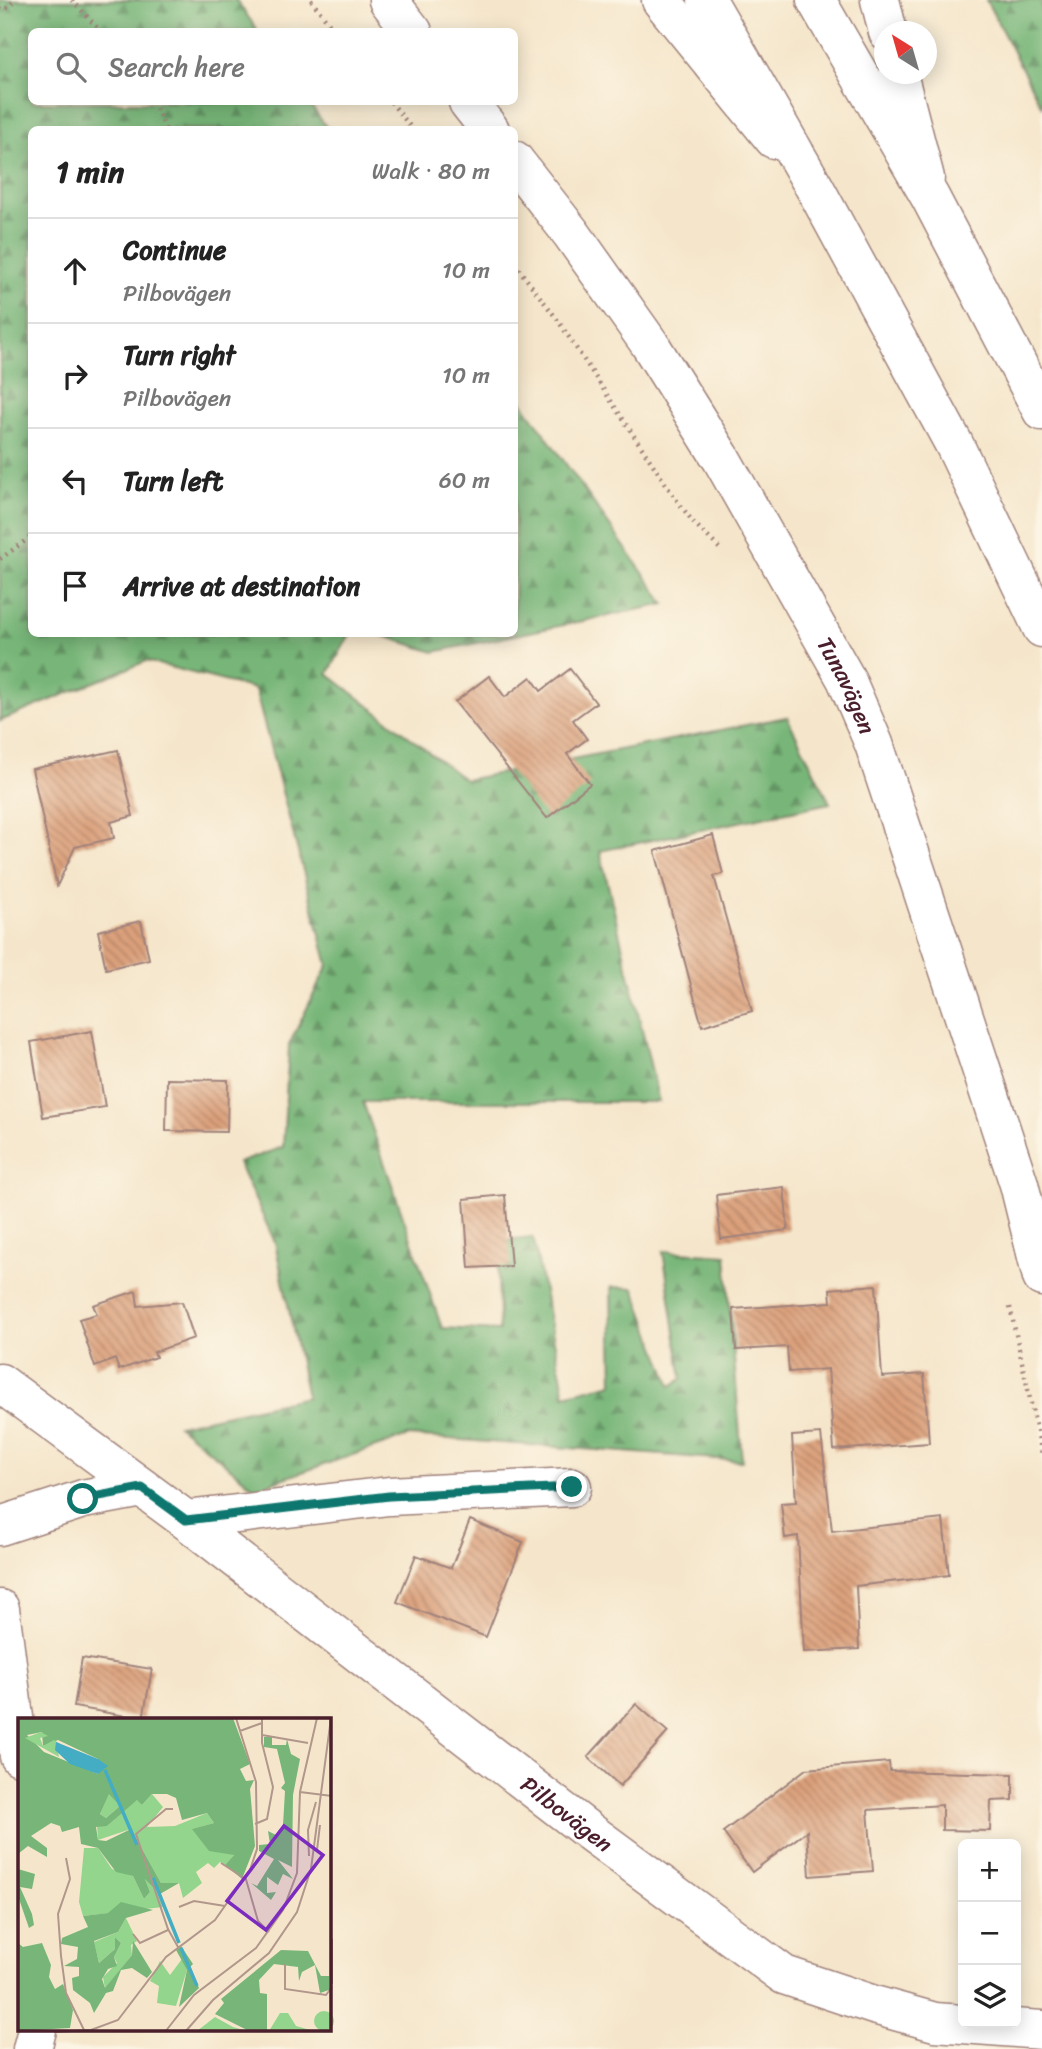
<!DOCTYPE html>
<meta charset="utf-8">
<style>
:root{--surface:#fff;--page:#f6f6f6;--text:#222;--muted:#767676;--line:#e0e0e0}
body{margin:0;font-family:Sriracha,sans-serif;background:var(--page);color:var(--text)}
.controls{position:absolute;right:21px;bottom:21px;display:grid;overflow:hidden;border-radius:10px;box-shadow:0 4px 18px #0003}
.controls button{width:63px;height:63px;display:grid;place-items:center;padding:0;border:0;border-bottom:2px solid var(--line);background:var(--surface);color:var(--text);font:35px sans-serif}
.compass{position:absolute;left:874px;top:21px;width:63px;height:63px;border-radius:50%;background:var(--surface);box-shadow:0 4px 18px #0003;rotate:323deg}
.stop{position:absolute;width:21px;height:21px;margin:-16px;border:5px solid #0f766e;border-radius:50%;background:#fff}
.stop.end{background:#0f766e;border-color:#fff;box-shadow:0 2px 7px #0008}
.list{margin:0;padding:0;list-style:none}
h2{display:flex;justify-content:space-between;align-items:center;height:91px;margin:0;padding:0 28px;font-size:30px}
h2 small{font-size:23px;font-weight:400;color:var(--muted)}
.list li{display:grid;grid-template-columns:46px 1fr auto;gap:21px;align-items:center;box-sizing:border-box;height:105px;padding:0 28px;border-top:2px solid var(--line)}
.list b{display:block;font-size:26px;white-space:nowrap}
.list p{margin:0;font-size:23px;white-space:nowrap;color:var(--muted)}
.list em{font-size:23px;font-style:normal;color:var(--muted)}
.icon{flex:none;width:38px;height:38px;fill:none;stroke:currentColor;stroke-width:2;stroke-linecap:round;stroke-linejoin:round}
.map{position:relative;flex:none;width:1042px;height:2049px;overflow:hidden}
.search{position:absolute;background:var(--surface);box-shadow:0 4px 18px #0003;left:28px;top:28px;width:490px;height:77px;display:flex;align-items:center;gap:18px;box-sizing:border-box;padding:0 24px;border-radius:10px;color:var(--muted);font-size:26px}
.panel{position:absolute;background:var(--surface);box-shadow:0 4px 18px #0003;left:28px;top:126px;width:490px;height:511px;border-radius:10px}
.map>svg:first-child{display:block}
.forest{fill:url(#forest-firs);stroke:#606a52;stroke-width:2}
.building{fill:url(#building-back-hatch)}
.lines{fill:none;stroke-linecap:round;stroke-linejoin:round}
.minor-casing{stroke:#a0827b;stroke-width:41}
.highway-casing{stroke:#a0827b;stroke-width:41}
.path{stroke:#a0827b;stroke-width:4.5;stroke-dasharray:2 5;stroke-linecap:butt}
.minor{stroke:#fff;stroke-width:38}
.highway{stroke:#fff;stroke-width:38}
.route{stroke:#0f766e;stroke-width:9}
.labels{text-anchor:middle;stroke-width:6;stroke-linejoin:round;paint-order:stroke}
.street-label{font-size:23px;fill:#4a1f2b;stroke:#fcf5e5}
.inset-river{fill:none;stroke:#44acc3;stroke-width:3.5}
.inset-road{fill:none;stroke:#b1968b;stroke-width:2}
.view{fill:#7b2cbf;fill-opacity:0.15;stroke:#7b2cbf;stroke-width:3.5}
.inset-edge{fill:none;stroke:#4a1f2b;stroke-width:3.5}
</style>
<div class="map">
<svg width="1042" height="2049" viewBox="0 0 1042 2049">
<defs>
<pattern id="forest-firs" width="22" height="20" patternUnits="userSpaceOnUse" patternTransform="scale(1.75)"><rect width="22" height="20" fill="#77b678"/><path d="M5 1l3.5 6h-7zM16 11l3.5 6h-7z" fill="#649363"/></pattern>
<pattern id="building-back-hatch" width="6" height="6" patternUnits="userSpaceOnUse" patternTransform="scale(1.75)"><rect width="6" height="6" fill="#dba07b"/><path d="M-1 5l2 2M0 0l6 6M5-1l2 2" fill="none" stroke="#b48265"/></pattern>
</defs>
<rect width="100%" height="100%" fill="#fcf5e5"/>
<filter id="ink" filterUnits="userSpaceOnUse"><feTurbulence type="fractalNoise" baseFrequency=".0143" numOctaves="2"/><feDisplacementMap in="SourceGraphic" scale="14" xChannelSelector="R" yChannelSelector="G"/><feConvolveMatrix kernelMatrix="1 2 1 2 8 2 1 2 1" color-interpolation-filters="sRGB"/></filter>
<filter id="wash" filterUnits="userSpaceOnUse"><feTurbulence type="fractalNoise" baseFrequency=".00686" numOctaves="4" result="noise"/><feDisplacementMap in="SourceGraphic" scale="28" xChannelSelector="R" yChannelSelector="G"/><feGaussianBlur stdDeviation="1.57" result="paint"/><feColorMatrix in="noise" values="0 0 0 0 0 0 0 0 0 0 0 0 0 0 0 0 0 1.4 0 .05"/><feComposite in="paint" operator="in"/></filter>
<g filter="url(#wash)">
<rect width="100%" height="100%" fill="#f5e6cb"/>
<g class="forest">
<polygon points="0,0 236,0 258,31 32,32 32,102 308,102 328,129 32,130 32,634 350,634 328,674 465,780 787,717 830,803 600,851 659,1102 363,1102 442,1328 499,1331 498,1241 533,1237 565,1395 613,1383 611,1287 634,1288 671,1386 682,1379 663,1251 726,1255 742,1461 408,1436 255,1488 178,1425 307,1397 275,1242 238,1163 283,1147 289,1045 328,965 255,689 146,661 0,721"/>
<polygon points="986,0 1042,0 1042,107"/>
<polygon points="515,392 665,604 434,652 378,634 514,634"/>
</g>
<g id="blocks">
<g class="building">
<polygon points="570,669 596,703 573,720 587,739 567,754 590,784 547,818 455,702 489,676 505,697 531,677 541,691"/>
<polygon points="118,750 133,816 111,822 114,838 75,847 57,886 32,769"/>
<polygon points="713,835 723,874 714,876 752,1011 702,1026 655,851"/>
<polygon points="141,921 149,959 106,969 98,931"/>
<polygon points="92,1031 105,1107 43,1117 31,1042"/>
<polygon points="167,1079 228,1080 227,1132 166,1131"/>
<polygon points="784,1187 788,1230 721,1239 716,1195"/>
<polygon points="505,1195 511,1266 469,1268 464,1199"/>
<polygon points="876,1285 882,1377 924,1374 929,1443 834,1450 828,1369 789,1372 787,1347 736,1350 733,1309 831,1302 830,1289"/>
<polygon points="136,1291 138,1306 182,1302 194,1338 154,1352 156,1357 119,1370 115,1359 95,1367 79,1319 97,1314 93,1305"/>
<polygon points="821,1434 832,1531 943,1519 949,1575 856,1586 859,1649 804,1652 798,1536 785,1538 781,1503 796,1502 792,1436"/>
<polygon points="470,1520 523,1542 486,1637 397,1602 416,1555 451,1568"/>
<polygon points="82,1658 152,1669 143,1719 74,1707"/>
<polygon points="636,1704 668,1732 620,1786 588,1757"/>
<polygon points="889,1762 890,1771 1013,1774 1013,1800 991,1801 990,1831 942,1830 942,1805 868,1810 873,1871 810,1876 807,1831 752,1872 723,1832 806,1769"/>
</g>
</g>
</g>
<g filter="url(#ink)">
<use href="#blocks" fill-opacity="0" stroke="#a0827b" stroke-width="2"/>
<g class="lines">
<defs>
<g id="minor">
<polyline points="388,0 413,32"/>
<polyline points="661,0 774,139"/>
<polyline points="880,0 888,32"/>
<polyline points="898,74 925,178"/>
<polyline points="468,102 490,130"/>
<path id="s1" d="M514 160 571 233 649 343 721 458 846 679 874 744 957 995 1019 1184 1042 1277"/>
<path id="s2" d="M0 1383 186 1520 590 1832 784 1975 874 2005 935 2022 1042 2030"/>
<polyline points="186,1520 389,1496 572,1487"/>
<polyline points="0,1526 83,1499 142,1488"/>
<polyline points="0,1609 19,1756"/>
<polyline points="32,2049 37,2030"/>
</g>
<g id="highway">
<polyline points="707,0 816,190 954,444 1042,628"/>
<polyline points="816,0 930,197 1042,411"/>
</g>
</defs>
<use href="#minor" class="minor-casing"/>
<use href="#highway" class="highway-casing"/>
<g class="path">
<polyline points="72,0 101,32"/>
<polyline points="311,0 336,32"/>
<polyline points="0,10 5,10 15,0"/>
<polyline points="153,102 166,130"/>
<polyline points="391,102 413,130"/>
<polyline points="514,263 557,319 673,495 693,522 720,549"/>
<polyline points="0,559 32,536"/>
<polyline points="1010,1307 1042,1454"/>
</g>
<use href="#minor" class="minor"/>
<use href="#highway" class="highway"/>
</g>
</g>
<g class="lines" filter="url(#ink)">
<polyline class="route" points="83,1499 142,1488 186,1520 389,1496 572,1487"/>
</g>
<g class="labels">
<g class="street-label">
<text dy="8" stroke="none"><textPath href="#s1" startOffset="623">Tunavägen</textPath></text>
<text dy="8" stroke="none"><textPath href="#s2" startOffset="712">Pilbovägen</textPath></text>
</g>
</g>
<g transform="translate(18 1718)">
<rect width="313" height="313" fill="#f5e6cb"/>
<path d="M91 75 102 88 88 100 82 96ZM134 76 145 89 129 109 157 108 189 95 196 105 175 111 216 137 207 147 202 144 196 150 190 145 178 154 184 165 165 180 161 165H143L113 111 80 122 79 107 89 108 111 88 120 81 124 87ZM66 130H80L94 151 115 158 126 181 132 174 127 161 134 163 145 189 65 198 61 184ZM108 200 119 223 113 227 114 237 87 271 85 259 99 245 96 239 103 225 97 219V231L81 245 76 224 100 214ZM164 241 169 252 158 288 139 285 141 268 132 263 142 243 152 257ZM296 303a10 10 0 1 1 20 0a10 10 0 1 1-20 0ZM262 295H270L278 308 296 313H251ZM197 299 215 309 229 313H179Z" fill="#94d58d"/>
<path d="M0 0H215L232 46 222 51 228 63 236 62 232 71 237 128 224 161 207 147 216 137 191 133 174 111 196 105 189 95 164 102 158 80 149 76H134L124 87 119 82 89 108 78 109 80 122 88 123 113 111 143 165H161L142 176 127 161 132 174 126 181 115 158 98 154 80 130 63 126 61 109 44 114 42 108 33 105 13 118 29 130V139L10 128 0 136ZM24 14 25 28 40 22 80 41V56L26 34 9 17ZM91 76 102 88 88 100 82 96ZM246 19H254V27H268L269 21 273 36 282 41 275 77 274 149 260 142 275 161 265 156 260 167 249 159V175L258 174 253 182 233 165 239 168 256 141 241 133V127L252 126 250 113 258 117 265 107 267 73 263 70 267 65 259 31 246 29ZM0 151 17 156 14 171 2 169 14 196 16 207 11 210 0 178ZM103 184 135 192 108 200 100 214 76 223 81 245 97 231V219L103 225 96 239 99 248 90 251 84 261 87 270 114 237 115 223 134 254 129 260 114 250 103 252 95 273 88 275 76 295 72 285 55 272 54 260 61 258V249L46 248 59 241 60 229 43 226 44 220 70 209 65 198 90 195ZM0 225 5 229 24 225 33 247 31 259 37 271 45 266 55 292 52 310 0 313ZM163 228 175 246 172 249 181 270 161 289 169 252 158 232ZM263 232 290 233 303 258H311V272L302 275 297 247 284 254 281 263 280 249 256 246 241 262 242 275 249 276V313H231L197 296 206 285 203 281Z" fill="#77b678" fill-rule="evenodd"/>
<path d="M23 14 30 18 22 20 25 28 36 22 44 27 38 24 41 39 7 20Z" fill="#94d58d"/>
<path d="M38 24 80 41 90 48 80 56 52 46 37 32Z" fill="#44acc3"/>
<path class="inset-river" d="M87 52 119 127M135 160 161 225M163 230 179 268"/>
<path class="inset-road" d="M222 13 244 5M244 17 290 25M282 74 314 78M155 91H148L118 116 150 211 160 229M237 106 249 101 255 69 244 25V0M299 132 302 107M291 138 290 112 298 84M48 140 52 161 40 196 43 238 48 275 66 312M203 145 226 160M227 158 240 203 251 214M161 189 176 183 207 188M115 216 122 225 150 212M314 221V266M267 246V271L308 277 314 269M36 314 73 312 100 302 148 239 197 202 232 152 239 131 238 64 218 0M147 314 176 277 238 230 265 192 279 155 282 74 299 0M167 314 195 282 251 235 279 194 293 151 313 0"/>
<path class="view" d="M266 108 305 137 248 212 209 183Z"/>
<rect width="313" height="313" class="inset-edge"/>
</g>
</svg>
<div class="controls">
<button>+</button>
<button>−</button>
<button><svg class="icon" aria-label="layers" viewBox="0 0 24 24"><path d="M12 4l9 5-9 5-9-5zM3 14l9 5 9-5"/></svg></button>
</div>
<svg class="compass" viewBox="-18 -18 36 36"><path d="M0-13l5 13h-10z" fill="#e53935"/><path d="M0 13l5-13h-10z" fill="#767676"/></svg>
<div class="stop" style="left:83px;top:1499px"></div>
<div class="stop end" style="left:572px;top:1487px"></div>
<div class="search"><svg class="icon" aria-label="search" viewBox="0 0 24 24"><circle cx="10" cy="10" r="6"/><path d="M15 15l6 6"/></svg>Search here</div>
<section class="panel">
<h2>1 min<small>Walk · 80 m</small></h2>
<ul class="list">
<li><svg class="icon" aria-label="ahead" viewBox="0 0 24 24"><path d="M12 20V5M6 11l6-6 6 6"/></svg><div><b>Continue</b><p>Pilbovägen</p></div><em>10 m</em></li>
<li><svg class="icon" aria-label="right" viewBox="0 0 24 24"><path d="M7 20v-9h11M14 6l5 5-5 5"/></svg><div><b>Turn right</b><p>Pilbovägen</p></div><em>10 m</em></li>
<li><svg class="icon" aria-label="left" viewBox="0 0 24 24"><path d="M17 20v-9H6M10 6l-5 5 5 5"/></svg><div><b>Turn left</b></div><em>60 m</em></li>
<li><svg class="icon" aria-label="arrive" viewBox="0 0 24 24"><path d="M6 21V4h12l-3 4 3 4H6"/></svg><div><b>Arrive at destination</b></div></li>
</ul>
</section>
</div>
